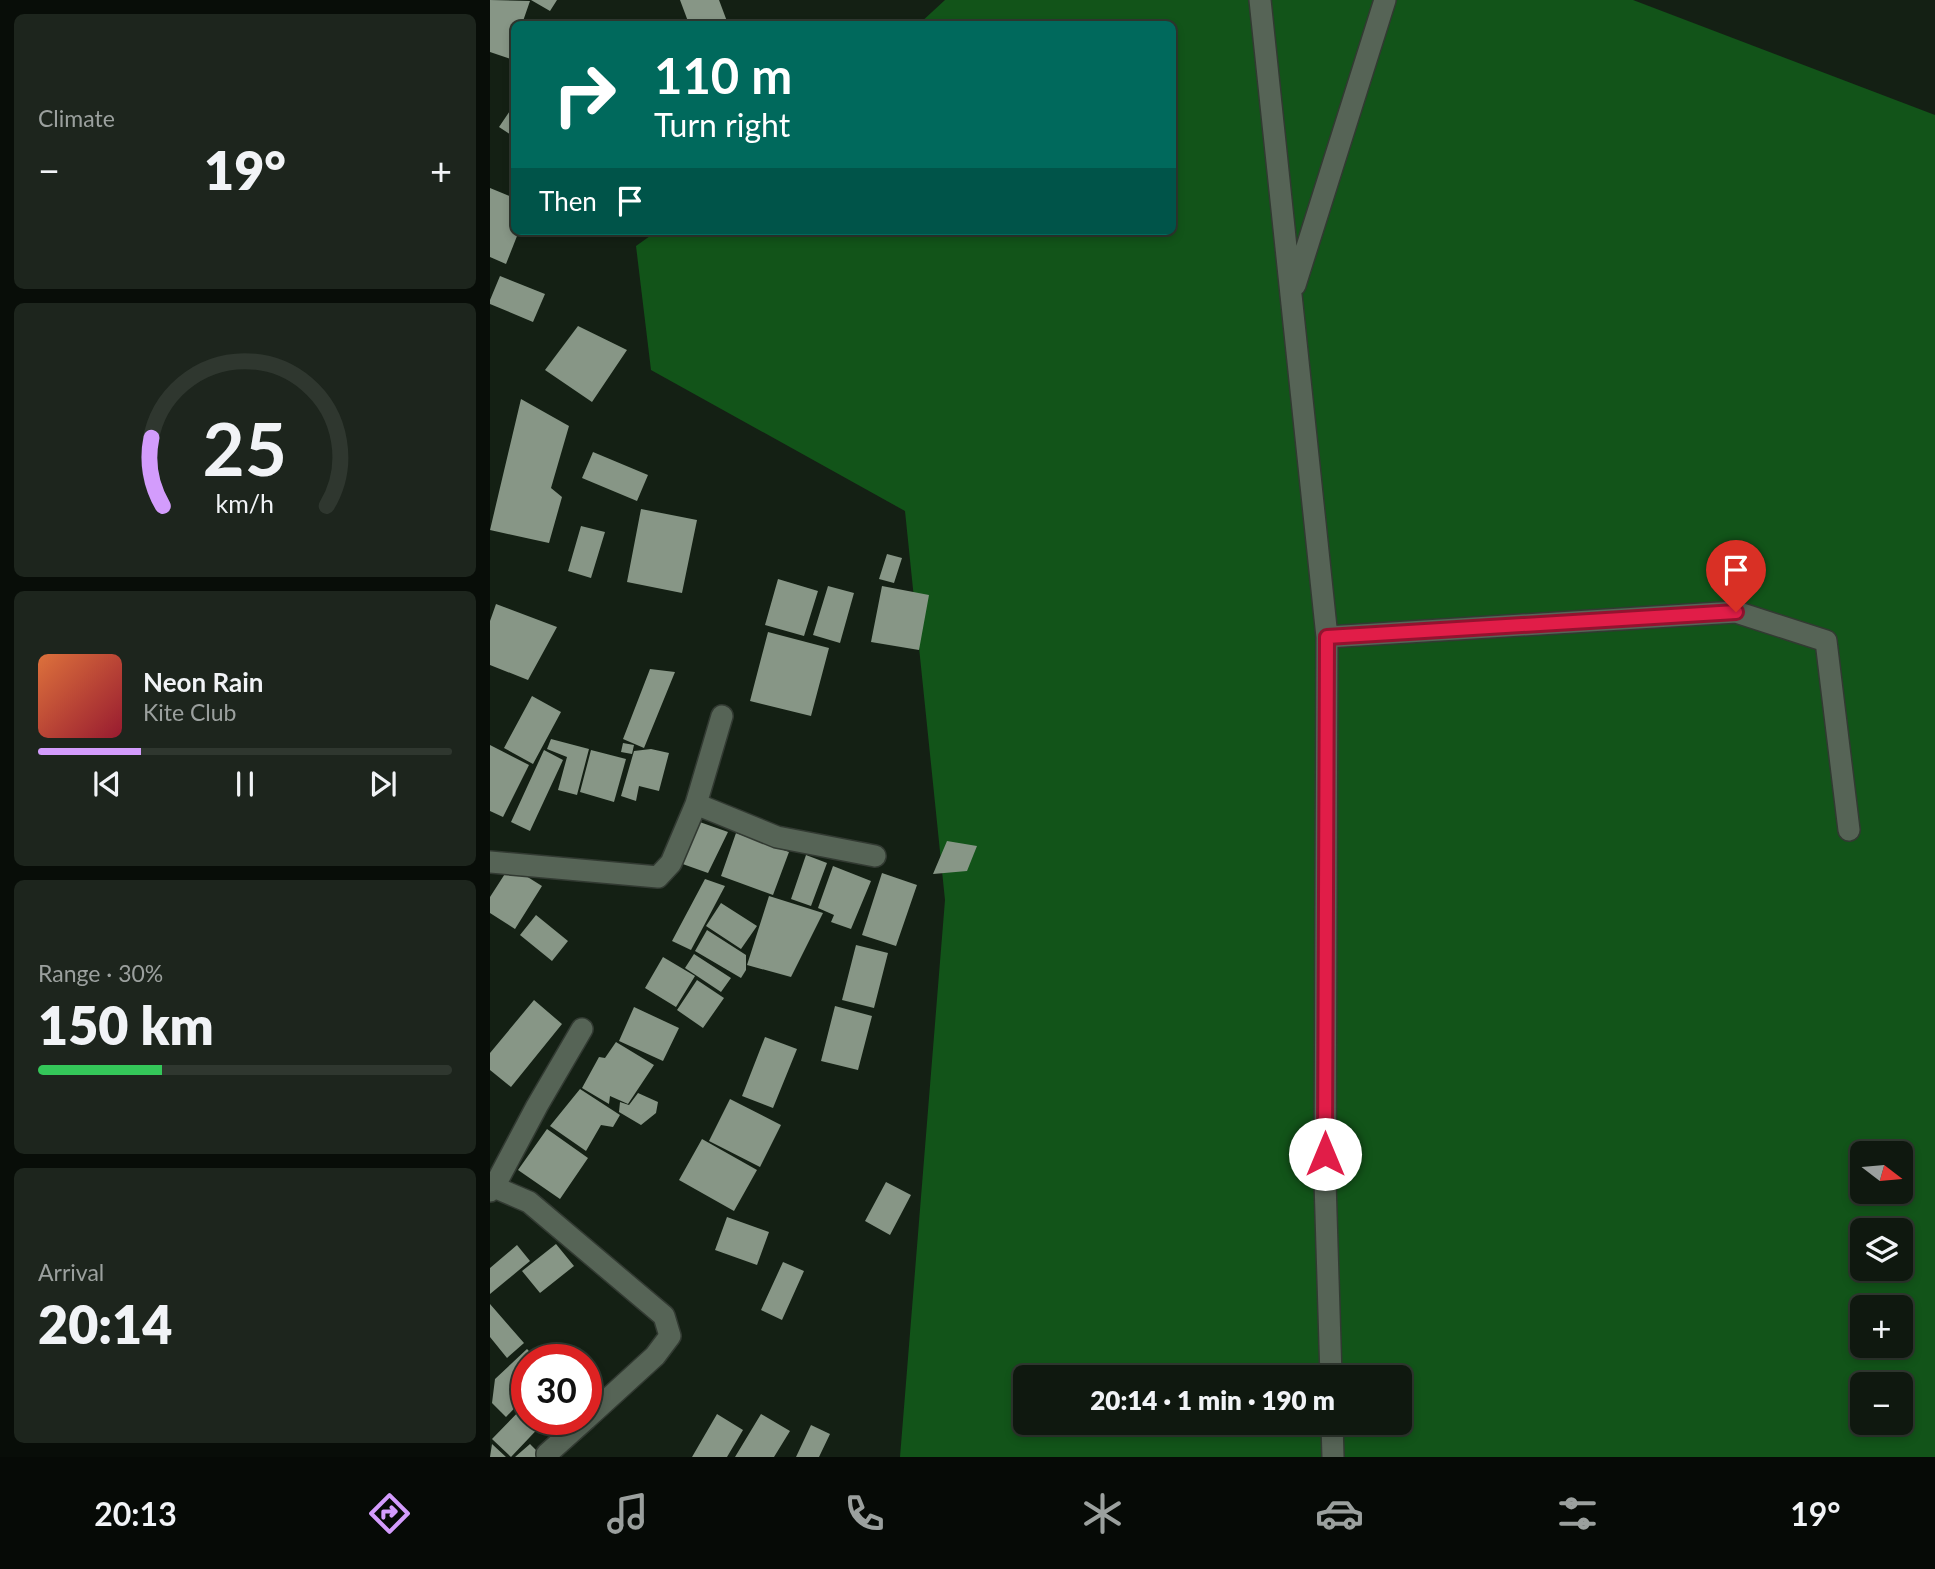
<!DOCTYPE html>
<meta charset="utf-8">
<style>
body{margin:0;font-family:Lato,sans-serif;background:#1d251d;color:#f1f3f6;height:100vh;display:flex;flex-direction:column;font-size:26px;white-space:nowrap}
*{box-sizing:border-box;margin:0}
p{font-size:23px;color:#9ba09e}
.icon{flex:none;width:38px;height:38px;fill:none;stroke:currentColor;stroke-width:2;stroke-linecap:round;stroke-linejoin:round}
.map{position:relative;flex:1;overflow:hidden}
.panel{display:flex;flex-direction:column;gap:14px;padding:14px;background:#080d08;width:490px}
.panel>*{flex:none}
.banner{position:absolute;left:21px;top:21px;width:665px;height:214px;border-radius:10px;box-shadow:0 4px 10px #0003,0 0 0 2px #2f372f;background:#00695c;color:#fff;overflow:hidden}
.needle{width:46px;rotate:106deg}
.buttons{position:absolute;left:1360px;top:1141px;display:grid;gap:14px}
.buttons a{display:grid;place-items:center;width:63px;height:63px;border-radius:10px;background:#0f180f;box-shadow:0 4px 10px #0003,0 0 0 2px #2f372f;font-size:35px}
.speed{position:absolute;left:21px;top:1344px;display:flex;gap:14px;font-size:35px;font-weight:700;text-align:center}
.speed>*{display:grid;place-content:center;width:91px;height:91px;border-radius:50%;background:#0f180f;box-shadow:0 4px 10px #0003,0 0 0 2px #2f372f;line-height:1}
.speed .limit{border:10px solid #d22;background:#fff;color:#111}
.pin{position:absolute;display:grid;place-items:center;width:60px;height:60px;color:#fff;margin:-72px -30px;border-radius:50% 50% 50% 0;rotate:-45deg;box-shadow:0 0 7px #0007}
.pin .icon{rotate:45deg}
.me{position:absolute;width:77px;margin:-38px;rotate:0deg;stroke-linejoin:round;filter:drop-shadow(0 0 5px #0008)}
.turn{display:flex;align-items:center;gap:24px;height:147px;padding:0 28px;font-size:32px}
.turn .icon{width:91px;height:91px;stroke-width:2.5}
.turn b{display:block;font-size:49px;line-height:60px}
.then{display:flex;align-items:center;height:66px;padding:0 28px;background:#0003;gap:14px;font-size:26px}
.big{font-size:52px;font-weight:800;line-height:1.1}
.panel .tile{flex:1;display:flex;flex-direction:column;justify-content:center;gap:10px;min-width:0;padding:0 24px;border-radius:10px;background:#1d251d}
.panel .dial{align-items:center;gap:0}
.dial svg{height:182px;overflow:visible;fill:none;stroke:#2f372f;stroke-width:7;stroke-linecap:round;text-anchor:middle}
.dial text{fill:#f1f3f6;stroke:none}
.song{display:flex;align-items:center;gap:21px}
.cover{width:84px;height:84px;border-radius:10px;background:linear-gradient(135deg,hsl(20 70% 55%),hsl(350 70% 35%))}
.played{height:7px;border-radius:4px;background:linear-gradient(90deg,#d39cfc 25%,#2f372f 25%)}
.keys{display:flex;justify-content:space-around;direction:ltr}
.heat{display:flex;justify-content:space-between;align-items:center;font-size:38px;direction:ltr}
.charge{height:10px;border-radius:5px;background:linear-gradient(90deg,#34c759 30%,#2f372f 0)}
.trip{position:absolute;left:523px;top:1365px;width:399px;height:70px;border-radius:10px;background:#0f180f;box-shadow:0 4px 10px #0003,0 0 0 2px #2f372f;font-weight:800;line-height:70px;text-align:center}
.menu{display:flex;height:112px;justify-content:space-around;align-items:center;background:#060a06;color:#9ba09e}
.menu .icon{width:49px;height:49px}
.menu .on{color:#d39cfc}
.menu b{font-size:32px;color:#f1f3f6}
main{display:flex;flex:1;min-height:0}
.map>svg:first-child{display:block}
.forest{fill:#125419;fill-rule:evenodd}
.building{fill:#879686}
.lines{fill:none;stroke-linecap:round;stroke-linejoin:round}
.street-casing{stroke:#323a32;stroke-width:24}
.street{stroke:#566456;stroke-width:21}
.route-casing{stroke:#92132f;stroke-width:18}
.route{stroke:#e11d48;stroke-width:12}
</style>
<main>
<section class="panel">
<div class="tile"><p>Climate</p>
<div class="heat"><a>−</a><b class="big">19°</b><a>+</a></div>
</div>
<div class="tile dial"><svg viewBox="0 0 100 80">
<path d="M14 69A42 42 0 1 1 86 69"/>
<path d="M14 69A42 42 0 0 1 9 39" stroke="#d39cfc"/>
<text x="50" y="56" font-size="32" font-weight="700">25</text>
<text x="50" y="72" font-size="11">km/h</text>
</svg></div>
<div class="tile">
<div class="song"><i class="cover"></i><div><b>Neon Rain</b><p>Kite Club</p></div></div>
<div class="played"></div>
<div class="keys"><svg class="icon" aria-label="previous" viewBox="0 0 24 24"><path d="M18 5L8 12l10 7zM5 5v14"/></svg><svg class="icon" aria-label="pause" viewBox="0 0 24 24"><path d="M8 5v14M16 5v14"/></svg><svg class="icon" aria-label="next" viewBox="0 0 24 24"><path d="M6 5l10 7-10 7zM19 5v14"/></svg></div>
</div>
<div class="tile"><p>Range · 30%</p><b class="big">150 km</b><div class="charge"></div></div>
<div class="tile"><p>Arrival</p><b class="big">20:14</b></div>
</section>
<div class="map">
<svg width="1445" height="1457" viewBox="0 0 1445 1457">
<rect width="100%" height="100%" fill="#142014"/>
<path class="forest" d="M 455,0 L 1143,0 L 1445,115 L 1445,1457 L 410,1457 L 455,900 L 415,511 L 161,370 L 146,246 L 167,231 L 682,231 L 682,24 L 429,24 ZM 1372,1153 L 1410,1153 L 1410,1192 L 1372,1192 ZM 1372,1230 L 1410,1230 L 1410,1269 L 1372,1269 ZM 1372,1307 L 1410,1307 L 1410,1346 L 1372,1346 ZM 536,1377 L 910,1377 L 910,1423 L 536,1423 ZM 1372,1384 L 1410,1384 L 1410,1423 L 1372,1423 Z"/>
<path class="building" d="M 0,0 L 40,1 L 32,24 L 24,24 L 24,48 L 21,59 L 0,52 Z
M 41,0 L 67,0 L 60,11 Z
M 190,0 L 229,0 L 238,24 L 199,24 Z
M 24,105 L 24,137 L 9,127 Z
M 0,188 L 24,198 L 24,231 L 29,231 L 16,264 L 0,257 Z
M 10,276 L 55,294 L 43,322 L 0,304 L 0,300 Z
M 88,326 L 137,350 L 102,402 L 55,370 Z
M 31,399 L 79,426 L 61,488 L 72,497 L 59,543 L 0,530 Z
M 103,452 L 158,475 L 147,501 L 92,478 Z
M 151,509 L 207,520 L 192,593 L 137,582 Z
M 91,526 L 115,532 L 101,578 L 78,571 Z
M 397,554 L 412,558 L 404,583 L 389,579 Z
M 288,579 L 328,591 L 314,636 L 275,625 Z
M 338,586 L 364,593 L 350,643 L 323,635 Z
M 392,586 L 439,595 L 429,650 L 381,642 Z
M 6,604 L 67,627 L 38,680 L 0,665 L 0,621 Z
M 278,632 L 339,648 L 321,716 L 260,701 Z
M 160,669 L 185,672 L 154,748 L 133,739 Z
M 42,696 L 71,712 L 43,764 L 14,748 Z
M 61,739 L 99,749 L 87,795 L 68,790 L 77,757 L 57,749 Z
M 133,743 L 144,745 L 142,754 L 131,752 Z
M 0,745 L 39,765 L 13,817 L 0,811 Z
M 161,749 L 179,753 L 169,791 L 149,786 L 146,801 L 131,796 L 144,751 Z
M 54,750 L 73,760 L 40,831 L 21,822 Z
M 101,750 L 136,759 L 124,802 L 90,792 Z
M 204,820 L 238,832 L 218,873 L 187,862 Z
M 246,833 L 299,852 L 283,895 L 231,876 Z
M 457,841 L 487,846 L 477,871 L 443,874 Z
M 316,855 L 337,863 L 321,906 L 301,899 Z
M 20,866 L 52,886 L 25,929 L 0,913 L 0,897 Z
M 343,866 L 381,881 L 361,929 L 341,922 L 344,915 L 328,908 Z
M 392,873 L 427,885 L 406,946 L 372,935 Z
M 215,879 L 235,886 L 201,950 L 182,941 Z
M 279,896 L 333,913 L 301,977 L 257,965 Z
M 231,903 L 267,926 L 251,949 L 216,926 Z
M 46,915 L 78,941 L 62,961 L 30,935 Z
M 217,930 L 256,955 L 256,970 L 251,978 L 205,951 Z
M 366,945 L 398,953 L 384,1008 L 352,1000 Z
M 204,954 L 241,978 L 231,992 L 195,968 Z
M 173,957 L 205,976 L 186,1007 L 155,988 Z
M 207,980 L 234,998 L 213,1028 L 187,1010 Z
M 44,1000 L 72,1024 L 21,1087 L 0,1070 L 0,1053 Z
M 345,1006 L 382,1016 L 368,1070 L 331,1061 Z
M 144,1007 L 189,1028 L 173,1061 L 129,1041 Z
M 275,1037 L 307,1049 L 283,1108 L 252,1096 Z
M 126,1042 L 164,1065 L 138,1104 L 120,1096 L 119,1104 L 92,1088 L 109,1057 L 115,1058 Z
M 90,1089 L 130,1115 L 123,1127 L 111,1125 L 96,1151 L 60,1126 Z
M 148,1093 L 168,1102 L 166,1113 L 151,1125 L 129,1112 L 130,1102 L 139,1105 Z
M 240,1099 L 291,1125 L 270,1167 L 219,1141 Z
M 57,1129 L 98,1158 L 70,1199 L 28,1170 Z
M 212,1139 L 267,1170 L 244,1211 L 189,1180 Z
M 396,1182 L 421,1195 L 400,1235 L 375,1221 Z
M 237,1217 L 279,1232 L 267,1265 L 225,1250 Z
M 66,1244 L 84,1266 L 50,1293 L 32,1271 Z
M 27,1245 L 40,1261 L 0,1294 L 0,1268 Z
M 293,1262 L 314,1271 L 292,1320 L 271,1310 Z
M 0,1304 L 34,1343 L 17,1358 L 0,1337 Z
M 37,1349 L 48,1360 L 37,1360 L 37,1395 L 16,1417 L 2,1403 L 5,1379 Z
M 37,1403 L 37,1419 L 57,1419 L 21,1457 L 2,1439 Z
M 227,1414 L 253,1430 L 237,1457 L 202,1457 Z
M 271,1414 L 300,1431 L 284,1457 L 245,1457 Z
M 321,1425 L 340,1434 L 329,1457 L 306,1457 Z
M 2,1444 L 16,1457 L 0,1457 Z
M 40,1444 L 50,1454 L 47,1457 L 25,1457 Z"/>
<g class="lines">
<defs>
<path id="street" d="M 770,0 L 837,637 L 835,1181 L 841,1377
M 805,285 L 895,0
M 837,637 L 1246,612 L 1336,641 L 1359,830
M 206,804 L 287,837 L 385,856
M 0,862 L 168,877 L 181,863 L 206,804 L 232,716
M 4,1187 L 47,1106 L 92,1029
M 0,1191 L 4,1187 L 39,1202 L 174,1316 L 180,1336 L 165,1356 L 96,1419
M 842,1423 L 843,1457
M 57,1454 L 96,1419"/>
</defs>
<use href="#street" class="street-casing"/>
<use href="#street" class="street"/>
</g>
<g class="lines">
<defs>
<path id="route" d="M 835,1154 L 837,637 L 1246,612"/>
</defs>
<use href="#route" class="route-casing"/>
<use href="#route" class="route"/>
</g>
</svg>
<div class="buttons">
<a><svg class="needle" viewBox="-14 -14 28 28"><path d="M0-13l5 13h-10z" fill="#e53935"/><path d="M0 13l5-13h-10z" fill="#9ba09e"/></svg></a>
<a><svg class="icon" aria-label="layers" viewBox="0 0 24 24"><path d="M12 4l9 5-9 5-9-5zM3 14l9 5 9-5"/></svg></a>
<a>+</a>
<a>−</a>
</div>
<div class="speed"><div class="limit">30</div></div>
<div class="pin" style="left:1246px;top:612px;background:#d93025"><svg class="icon" aria-label="arrive" viewBox="0 0 24 24"><path d="M6 21V4h12l-3 4 3 4H6"/></svg></div>
<svg class="me" style="left:835px;top:1154px" viewBox="-20 -20 40 40"><circle r="19" fill="#fff"/><path d="M0-13L10 11 0 6-10 11z" fill="#e11d48"/></svg>
<div class="trip">20:14 · 1 min · 190 m</div>
<div class="banner">
<div class="turn"><svg class="icon" aria-label="right" viewBox="0 0 24 24"><path d="M7 20v-9h11M14 6l5 5-5 5"/></svg><div><b>110 m</b>Turn right</div></div>
<div class="then">Then<svg class="icon" aria-label="arrive" viewBox="0 0 24 24"><path d="M6 21V4h12l-3 4 3 4H6"/></svg></div>
</div>
</div>
</main>
<nav class="menu">
<b>20:13</b>
<svg class="icon on" aria-label="directions" viewBox="0 0 24 24"><path d="M12 3l9 9-9 9-9-9zM9 14v-3h6M13 9l2 2-2 2"/></svg>
<svg class="icon" aria-label="music" viewBox="0 0 24 24"><path d="M9 18V5l10-2v13"/><circle cx="6" cy="18" r="3"/><circle cx="16" cy="16" r="3"/></svg>
<svg class="icon" aria-label="phone" viewBox="0 0 24 24"><path d="M5 4h4l2 5-3 2q2 4 5 5l2-3 5 2v4C11 20 4 13 5 4z"/></svg>
<svg class="icon" aria-label="climate" viewBox="0 0 24 24"><path d="M12 3v18M4 7l16 10M4 17L20 7"/></svg>
<svg class="icon" aria-label="car" viewBox="0 0 24 24"><path d="M5 17H2v-5l4-1 3-4h7l3 4 3 1v5h-3M9 17h6M6 11h13"/><circle cx="7" cy="17" r="2"/><circle cx="17" cy="17" r="2"/></svg>
<svg class="icon" aria-label="filters" viewBox="0 0 24 24"><path d="M4 7h16M4 17h16"/><circle cx="9" cy="7" r="2"/><circle cx="15" cy="17" r="2"/></svg>
<b>19°</b>
</nav>
